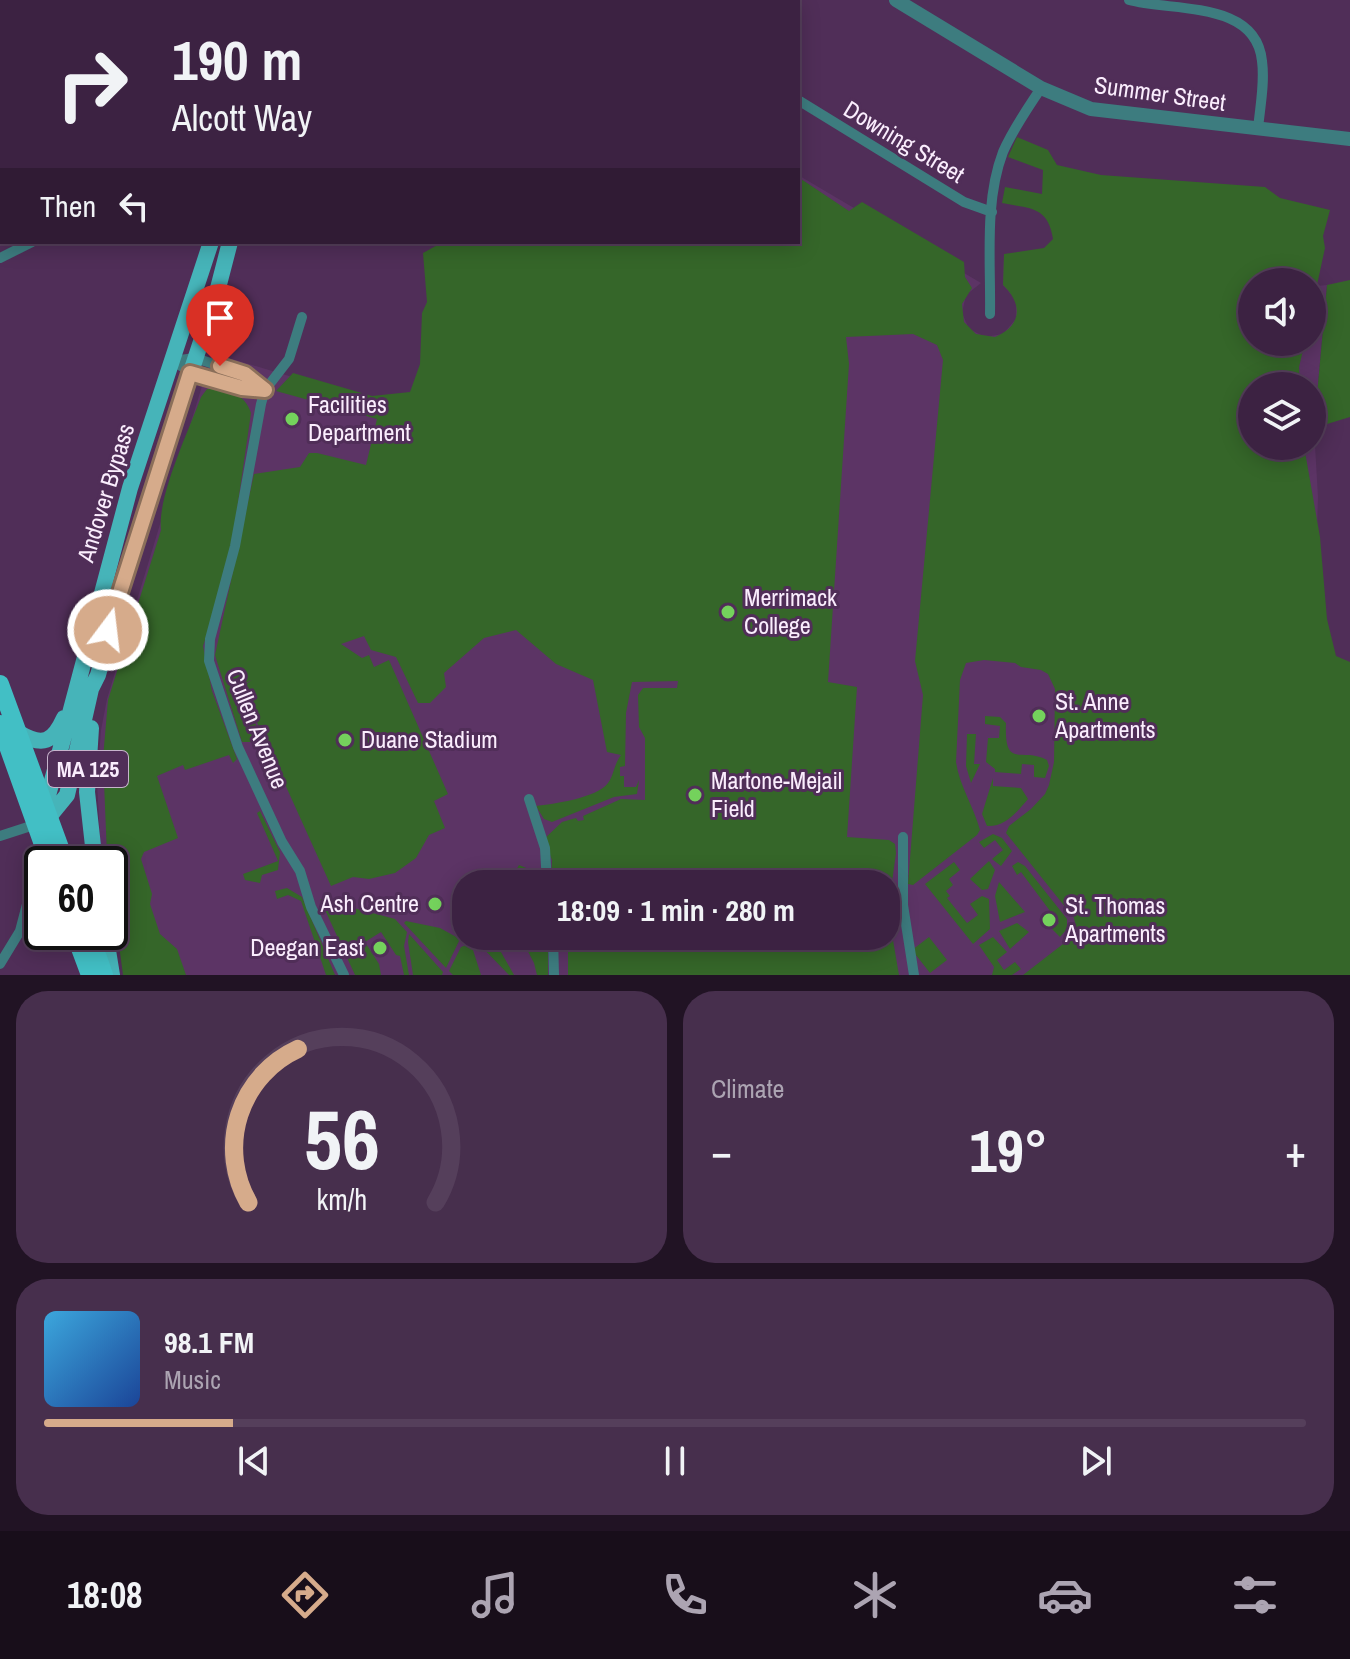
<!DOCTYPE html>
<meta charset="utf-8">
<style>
body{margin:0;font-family:"Archivo Narrow",sans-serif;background:#472f4d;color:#f1f3f6;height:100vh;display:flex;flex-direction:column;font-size:30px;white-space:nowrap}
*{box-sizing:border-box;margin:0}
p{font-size:26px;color:#aca4b2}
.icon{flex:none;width:44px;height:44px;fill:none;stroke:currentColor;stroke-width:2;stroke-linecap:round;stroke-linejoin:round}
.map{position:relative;height:975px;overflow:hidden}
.side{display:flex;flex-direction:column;gap:16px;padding:16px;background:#211324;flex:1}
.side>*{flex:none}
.banner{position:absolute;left:0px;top:0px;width:800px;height:244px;box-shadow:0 4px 20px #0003,0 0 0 2px #553f5b;background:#3c2242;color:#f1f3f6;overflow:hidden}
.buttons{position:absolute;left:1238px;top:268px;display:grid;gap:16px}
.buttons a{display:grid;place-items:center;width:88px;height:88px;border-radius:50%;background:#3c2242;box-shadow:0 4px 20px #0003,0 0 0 2px #553f5b;font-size:40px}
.speed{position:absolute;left:24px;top:846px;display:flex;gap:16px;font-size:40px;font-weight:700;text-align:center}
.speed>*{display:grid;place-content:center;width:104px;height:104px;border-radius:50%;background:#3c2242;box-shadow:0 4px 20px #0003,0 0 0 2px #553f5b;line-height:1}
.speed .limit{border:4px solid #111;border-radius:12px;background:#fff;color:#111}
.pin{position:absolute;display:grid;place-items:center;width:68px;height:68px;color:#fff;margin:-82px -34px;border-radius:50% 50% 50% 0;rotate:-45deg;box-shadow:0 0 8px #0007}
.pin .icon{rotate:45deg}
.me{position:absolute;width:88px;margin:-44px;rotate:15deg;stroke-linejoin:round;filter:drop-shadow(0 0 6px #0008)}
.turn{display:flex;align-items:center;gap:28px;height:168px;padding:0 40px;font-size:36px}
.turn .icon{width:104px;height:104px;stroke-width:2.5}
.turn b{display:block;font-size:56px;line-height:68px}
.then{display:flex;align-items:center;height:76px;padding:0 40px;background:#0003;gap:16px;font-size:30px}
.big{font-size:60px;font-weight:700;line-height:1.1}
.side .widget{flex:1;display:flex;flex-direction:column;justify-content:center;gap:12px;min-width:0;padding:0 28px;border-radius:32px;background:#472f4d}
.side .dial{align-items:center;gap:0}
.dial svg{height:208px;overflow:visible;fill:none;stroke:#553f5b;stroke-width:7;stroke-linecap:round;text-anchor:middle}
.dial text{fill:#f1f3f6;stroke:none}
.song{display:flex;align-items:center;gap:24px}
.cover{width:96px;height:96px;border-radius:12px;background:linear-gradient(135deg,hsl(200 70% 55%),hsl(220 70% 35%))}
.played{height:8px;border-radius:4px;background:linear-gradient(90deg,#d6ab8b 15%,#553f5b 15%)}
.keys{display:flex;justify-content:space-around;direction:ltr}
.heat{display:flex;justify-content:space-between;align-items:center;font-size:44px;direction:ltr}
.side .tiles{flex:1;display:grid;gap:16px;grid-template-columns:1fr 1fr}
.widget:last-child{grid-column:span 2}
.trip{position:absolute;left:452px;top:870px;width:448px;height:80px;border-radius:32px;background:#3c2242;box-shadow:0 4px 20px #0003,0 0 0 2px #553f5b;font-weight:700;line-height:80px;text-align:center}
.tabs{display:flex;height:128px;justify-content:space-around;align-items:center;background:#180e1a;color:#aca4b2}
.tabs .icon{width:56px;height:56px}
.tabs .selected{color:#d6ab8b}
.tabs b{font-size:36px;color:#f1f3f6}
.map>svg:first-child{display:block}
.built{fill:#5c3465;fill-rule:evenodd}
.green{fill:#356629}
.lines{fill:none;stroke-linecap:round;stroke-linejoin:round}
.minor{stroke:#3d7c7f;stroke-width:10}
.tertiary{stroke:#3d7c7f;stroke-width:14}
.primary{stroke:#46b4b9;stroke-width:16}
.trunk{stroke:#42bfc5;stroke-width:18}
.route-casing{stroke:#8b6f5a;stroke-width:20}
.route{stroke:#d6ab8b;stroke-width:14}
.poi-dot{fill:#74d25c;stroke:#502e58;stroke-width:3}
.labels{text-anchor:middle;stroke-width:6;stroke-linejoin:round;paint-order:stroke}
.shield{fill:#502e58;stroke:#c7b4cc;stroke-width:2}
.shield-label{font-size:22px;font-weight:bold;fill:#faedfd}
.street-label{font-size:24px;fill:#faedfd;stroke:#502e58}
.poi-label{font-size:24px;fill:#faedfd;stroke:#502e58;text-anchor:start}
</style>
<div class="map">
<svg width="1350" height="975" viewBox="0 0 1350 975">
<rect width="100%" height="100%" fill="#502e58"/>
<path class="built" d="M 798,175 L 981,283 L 966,295 L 962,313 L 969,329 L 985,337 L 1003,334 L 1016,319 L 1016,300 L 1003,285 L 1004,254 L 1318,279 L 1317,286 L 1327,285 L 1314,428 L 1318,497 L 1316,561 L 1350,975 L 129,975 L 110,886 L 110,864 L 105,864 L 100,839 L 97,782 L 101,730 L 107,699 L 212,353 L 586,465 L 798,242 ZM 1252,282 L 1312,282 L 1312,342 L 1252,342 ZM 1252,386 L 1312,386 L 1312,446 L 1252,446 ZM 466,884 L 886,884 L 886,936 L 466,936 Z"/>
<path class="green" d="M 1017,137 L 1048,150 L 1057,165 L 1101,175 L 1265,187 L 1280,198 L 1330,210 L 1323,236 L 1325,248 L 1312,308 L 1312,282 L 1252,282 L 1252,342 L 1305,342 L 1299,367 L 1300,386 L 1252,386 L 1252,446 L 1304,446 L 1320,537 L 1327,619 L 1336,656 L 1350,662 L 1350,975 L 1023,975 L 1063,944 L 1076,927 L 1074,918 L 1006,833 L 1009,826 L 1031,809 L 1045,794 L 1049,785 L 1054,762 L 1055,689 L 1048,674 L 1041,670 L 1021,667 L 1015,663 L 984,660 L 966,663 L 960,680 L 956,762 C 959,785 974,807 980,830 L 977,835 L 913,885 L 908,884 L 923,695 L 915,661 L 943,360 L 937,345 L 913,334 L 846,337 L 849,364 L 828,682 L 857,687 L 847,837 L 889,840 L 895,844 L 896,853 L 888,911 L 899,975 L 568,975 L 568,936 L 886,936 L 886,884 L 551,884 L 552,860 L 544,839 L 562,822 L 576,818 L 578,821 L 584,820 L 583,816 L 621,799 L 645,800 L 645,738 L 639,727 L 638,695 L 643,688 L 677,688 L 678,681 L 632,682 L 626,713 L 625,766 L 620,767 L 620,776 L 624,776 L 624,787 L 636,787 L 639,780 L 637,794 L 614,797 L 552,822 L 544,819 L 536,806 C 553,804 597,798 608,783 C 614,775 614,764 621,755 L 607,752 L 593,680 L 556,664 L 516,630 L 484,638 L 444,673 L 446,687 L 430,703 L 418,703 L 396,657 L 371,650 L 364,636 L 341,644 L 362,658 L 369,655 L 374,667 L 389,660 L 448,794 L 434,801 L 445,828 L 429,835 L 416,858 L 395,873 L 369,879 L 353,877 L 331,886 L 241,687 L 252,680 L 239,686 L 259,732 L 251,736 L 252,742 L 242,742 L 215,655 L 254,474 L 300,467 L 309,453 L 317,453 L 366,465 L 377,419 L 276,391 L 293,373 L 372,396 L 410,392 L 420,364 L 422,313 L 427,302 L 423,253 L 443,242 L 798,242 L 798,177 L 849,211 L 862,202 L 964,262 L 965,277 L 972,288 L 962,304 L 964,322 L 976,334 L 995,337 C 1022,326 1023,304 1003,285 L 1004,254 L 1044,248 L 1053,239 C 1048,206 1030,209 1002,203 L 1005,187 L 1042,194 L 1043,170 L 1008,157 Z
M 1350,280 L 1350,417 L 1314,428 L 1327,285 Z
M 207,389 C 226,388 245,393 251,413 L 233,537 L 218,601 L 203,646 L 212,691 L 237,759 L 233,763 L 229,755 L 185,770 L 183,765 L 157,776 L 178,838 L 144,852 L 141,859 L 152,894 L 150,904 L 160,934 L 177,949 L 186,975 L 123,975 L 107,855 L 103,758 L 108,700 L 161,530 C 157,497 189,430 201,397 Z
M 985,716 L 1000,717 L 1006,723 C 1004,771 1022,746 1047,760 L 1049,766 L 1045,778 L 1034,777 L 1034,765 L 1022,764 L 1021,774 L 995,772 L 995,769 L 986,762 L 988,738 L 999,738 L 1000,726 L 985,724 Z
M 967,734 L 976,734 L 974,764 L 980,764 L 971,783 L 966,766 Z
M 993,778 L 993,786 L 1021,788 L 1028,799 C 1017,812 1005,827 987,826 L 982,814 Z
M 260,811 L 280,852 L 278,870 L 262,875 L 260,883 L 245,880 L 243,874 L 278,861 L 257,813 Z
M 993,834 L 1002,838 L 1012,851 L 1001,866 L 992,859 L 1003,850 L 995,840 L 984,848 L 979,842 Z
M 989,861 L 995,870 L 988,889 L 982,890 L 970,879 Z
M 954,862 L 960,870 L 949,879 L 953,885 L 946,891 L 950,896 L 947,898 L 967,923 L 978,915 L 970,904 L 982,896 L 989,899 L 990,929 L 973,944 L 925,884 Z
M 1018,862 L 1025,866 L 1067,919 L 1067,929 L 1060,937 L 1052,929 L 1059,923 L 1021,872 L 1017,875 L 1012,866 Z
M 519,865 L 531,870 L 544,880 L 542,884 L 508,884 Z
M 999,882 L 1025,912 L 1000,922 L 995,896 Z
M 287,888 L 302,897 L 335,975 L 326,975 L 301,901 L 288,895 L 277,899 L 275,891 Z
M 320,899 L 395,919 L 407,932 L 404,946 L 409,975 L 404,975 L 400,956 L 396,955 L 381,932 L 365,942 L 379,964 L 381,975 L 355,975 Z
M 406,921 L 440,928 L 460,939 L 446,968 L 404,923 Z
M 1017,923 L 1029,932 L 1010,949 L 999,931 Z
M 409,934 L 443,972 L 442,975 L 413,975 L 408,942 Z
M 479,936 L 492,936 L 514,975 L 509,975 L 477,942 Z
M 520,936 L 548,936 L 548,975 L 537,975 L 534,963 Z
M 929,937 L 947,960 L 930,973 L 912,950 Z
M 993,937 L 1007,952 L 997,960 L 1004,970 L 1015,962 L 1021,969 L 1012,975 L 992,975 L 994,967 L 979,945 Z
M 466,945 L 473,950 L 481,975 L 453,975 L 449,971 L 461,947 Z"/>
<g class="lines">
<path class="minor" d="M 128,0 L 128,2
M 638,0 L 640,2
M 1129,0 C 1173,12 1256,0 1262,61 C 1265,83 1260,107 1258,129
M 798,100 L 964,202 L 992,212
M 0,116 L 2,116
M 0,258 L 32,242
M 990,314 C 991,262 984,202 1003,152 C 1013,129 1028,108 1041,88
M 302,317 L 289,359 L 265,390 L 261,404 L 235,546 L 210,639 L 209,661 L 238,747 L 282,842 L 300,871 L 311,907 L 344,975
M 195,358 L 245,374 L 265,390 C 232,387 200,379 173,361 Z
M 529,799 L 545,848 L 547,884
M 0,836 L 37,824
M 903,837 L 903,905 L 914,975
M 20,931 L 42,923
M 553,936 L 554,975
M 0,964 L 20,931 L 36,870 L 48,857"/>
<path class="tertiary" d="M 896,0 L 1041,88 L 1091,109 L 1350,139
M 490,2 L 493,0"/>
<path class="primary" d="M 288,2 L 289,0
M 307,2 L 307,0
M 91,728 L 87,792 L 95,864
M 19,733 C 43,747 53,742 64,718
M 45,807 L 130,488 L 211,242
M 49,817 L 67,795 L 91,689 L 98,675 L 130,557 L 216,296 L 230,242
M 62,854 L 74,856 L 81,864
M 105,932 L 112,975"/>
<path class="trunk" d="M 0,684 L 66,864
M 0,724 L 50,864
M 74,932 L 90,975
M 89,932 L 104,975"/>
</g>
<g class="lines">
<defs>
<path id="route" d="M 108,630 L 190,373 L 242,388 L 265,390 L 245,374 L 220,366"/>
</defs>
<use href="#route" class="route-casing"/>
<use href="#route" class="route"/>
</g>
<g class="poi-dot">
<circle cx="292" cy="419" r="8"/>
<circle cx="728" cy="612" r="8"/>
<circle cx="1039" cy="716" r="8"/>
<circle cx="345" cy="740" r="8"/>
<circle cx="695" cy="795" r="8"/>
<circle cx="435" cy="904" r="8"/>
<circle cx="1049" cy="920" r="8"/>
<circle cx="380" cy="948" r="8"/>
</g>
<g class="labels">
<rect class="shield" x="48" y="751" width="80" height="36" rx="6"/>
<g class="shield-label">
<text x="88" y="777">MA 125</text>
</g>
<g class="street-label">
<text transform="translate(1160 94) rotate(8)" y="8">Summer Street</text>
<text transform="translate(904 142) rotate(31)" y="8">Downing Street</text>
<text transform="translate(106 493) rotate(-73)" y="8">Andover Bypass</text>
<text transform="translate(257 729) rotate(68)" y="8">Cullen Avenue</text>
</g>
<g class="poi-label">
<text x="308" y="413">Facilities<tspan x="308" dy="28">Department</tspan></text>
<text x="744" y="606">Merrimack<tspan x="744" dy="28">College</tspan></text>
<text x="1055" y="710">St. Anne<tspan x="1055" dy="28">Apartments</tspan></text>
<text x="361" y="748">Duane Stadium</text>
<text x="711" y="789">Martone-Mejail<tspan x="711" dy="28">Field</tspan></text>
<text x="419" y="912" text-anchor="end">Ash Centre</text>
<text x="1065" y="914">St. Thomas<tspan x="1065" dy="28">Apartments</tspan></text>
<text x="364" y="956" text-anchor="end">Deegan East</text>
</g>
</g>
</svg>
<div class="buttons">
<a><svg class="icon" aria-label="sound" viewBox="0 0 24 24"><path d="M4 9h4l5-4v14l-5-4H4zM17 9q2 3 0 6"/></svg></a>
<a><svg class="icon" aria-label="layers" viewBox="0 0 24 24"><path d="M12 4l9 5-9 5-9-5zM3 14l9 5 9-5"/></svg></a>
</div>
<div class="speed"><div class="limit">60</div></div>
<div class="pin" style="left:220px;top:366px;background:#d93025"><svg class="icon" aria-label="arrive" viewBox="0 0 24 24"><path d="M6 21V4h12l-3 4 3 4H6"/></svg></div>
<svg class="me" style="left:108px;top:630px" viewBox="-20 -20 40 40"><circle r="17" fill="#d6ab8b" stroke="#fff" stroke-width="3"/><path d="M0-11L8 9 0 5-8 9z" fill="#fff"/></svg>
<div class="trip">18:09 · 1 min · 280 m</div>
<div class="banner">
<div class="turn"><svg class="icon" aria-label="right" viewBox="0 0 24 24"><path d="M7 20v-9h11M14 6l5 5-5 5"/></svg><div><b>190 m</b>Alcott Way</div></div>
<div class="then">Then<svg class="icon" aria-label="left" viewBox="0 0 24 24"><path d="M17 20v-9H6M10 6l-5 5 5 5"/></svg></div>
</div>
</div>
<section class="side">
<div class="tiles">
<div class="widget dial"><svg viewBox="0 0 100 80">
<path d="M14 69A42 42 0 1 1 86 69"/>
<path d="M14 69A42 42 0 0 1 33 10" stroke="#d6ab8b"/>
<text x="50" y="56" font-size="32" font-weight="700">56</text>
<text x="50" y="72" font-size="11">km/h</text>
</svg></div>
<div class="widget"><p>Climate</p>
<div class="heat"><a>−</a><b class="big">19°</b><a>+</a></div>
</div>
<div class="widget">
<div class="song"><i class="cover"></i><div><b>98.1 FM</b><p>Music</p></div></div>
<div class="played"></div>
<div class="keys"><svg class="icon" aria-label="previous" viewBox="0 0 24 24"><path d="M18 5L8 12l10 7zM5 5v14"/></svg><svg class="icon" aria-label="pause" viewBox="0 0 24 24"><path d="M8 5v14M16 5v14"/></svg><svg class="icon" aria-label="next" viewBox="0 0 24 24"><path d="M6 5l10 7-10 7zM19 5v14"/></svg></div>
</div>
</div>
</section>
<nav class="tabs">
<b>18:08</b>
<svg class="icon selected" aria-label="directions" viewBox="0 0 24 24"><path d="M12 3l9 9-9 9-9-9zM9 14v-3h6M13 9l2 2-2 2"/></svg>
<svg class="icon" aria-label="music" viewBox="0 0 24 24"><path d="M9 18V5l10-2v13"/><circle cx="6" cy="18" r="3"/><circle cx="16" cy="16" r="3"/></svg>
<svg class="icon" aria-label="phone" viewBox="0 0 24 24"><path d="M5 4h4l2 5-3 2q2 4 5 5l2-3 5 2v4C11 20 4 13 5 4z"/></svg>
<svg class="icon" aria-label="climate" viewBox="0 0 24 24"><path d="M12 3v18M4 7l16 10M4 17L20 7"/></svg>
<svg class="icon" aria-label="car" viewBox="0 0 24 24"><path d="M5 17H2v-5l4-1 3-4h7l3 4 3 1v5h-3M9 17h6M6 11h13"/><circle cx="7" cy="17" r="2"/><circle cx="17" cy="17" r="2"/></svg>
<svg class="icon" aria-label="filters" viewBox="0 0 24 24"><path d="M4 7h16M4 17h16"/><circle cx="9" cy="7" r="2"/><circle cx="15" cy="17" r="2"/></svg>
</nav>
